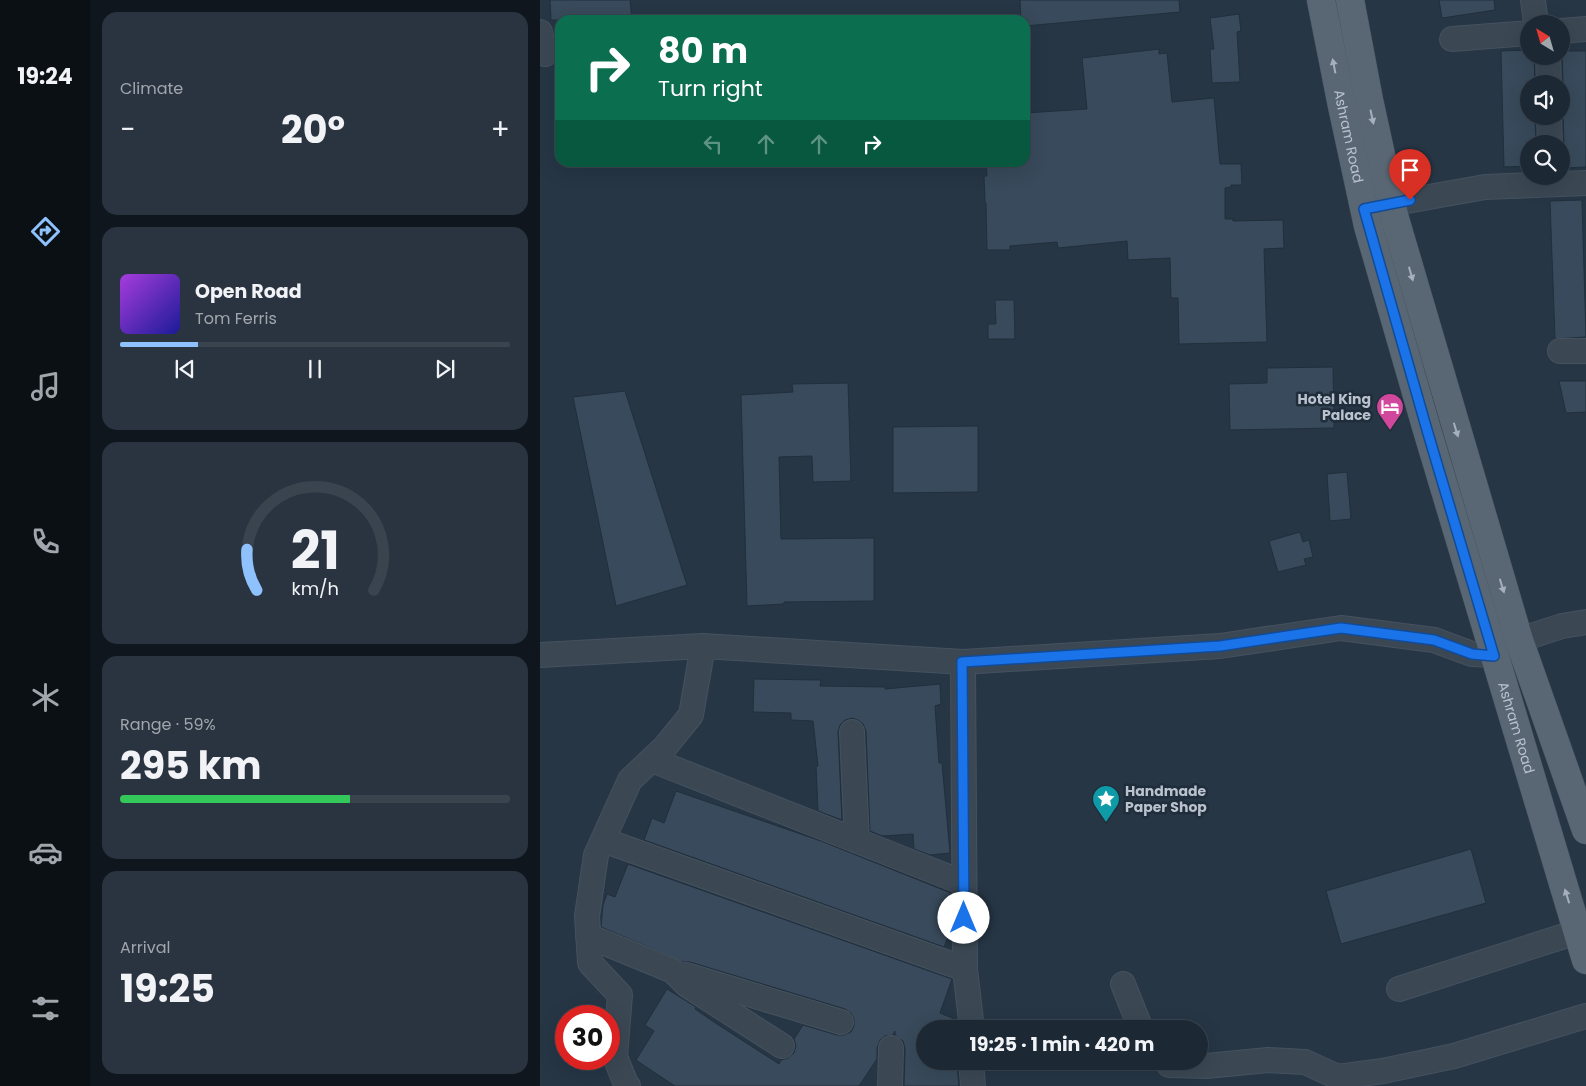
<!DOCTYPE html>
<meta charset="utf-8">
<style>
body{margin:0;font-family:Poppins,sans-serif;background:#293440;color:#f1f3f6;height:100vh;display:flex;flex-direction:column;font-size:19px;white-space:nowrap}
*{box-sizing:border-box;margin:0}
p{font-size:16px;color:#a0a6ac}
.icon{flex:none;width:28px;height:28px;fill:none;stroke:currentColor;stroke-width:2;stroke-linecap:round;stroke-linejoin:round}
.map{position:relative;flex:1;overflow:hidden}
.side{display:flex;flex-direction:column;gap:12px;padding:12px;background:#0f161d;width:450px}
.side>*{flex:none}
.hud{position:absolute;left:15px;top:15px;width:475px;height:152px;border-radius:15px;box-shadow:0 5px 20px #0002,0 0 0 1px #3a444f;background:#0b6e4f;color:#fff;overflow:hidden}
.needle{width:32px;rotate:323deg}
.tools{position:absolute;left:980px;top:15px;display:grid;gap:10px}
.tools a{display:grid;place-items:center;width:50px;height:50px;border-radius:50%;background:#1c2834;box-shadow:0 5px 20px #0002,0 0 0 1px #3a444f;font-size:25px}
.speed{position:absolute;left:15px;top:1005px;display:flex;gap:10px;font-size:25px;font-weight:700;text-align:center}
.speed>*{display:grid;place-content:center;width:65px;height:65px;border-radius:50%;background:#1c2834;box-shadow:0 5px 20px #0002,0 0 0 1px #3a444f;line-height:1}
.speed .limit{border:8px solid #d22;background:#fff;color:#111}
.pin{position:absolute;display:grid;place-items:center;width:42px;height:42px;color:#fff;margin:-51px -21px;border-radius:50% 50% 50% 0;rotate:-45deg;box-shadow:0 0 5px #0007}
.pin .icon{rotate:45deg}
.me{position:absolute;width:55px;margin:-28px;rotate:0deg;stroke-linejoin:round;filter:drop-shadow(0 0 4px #0008)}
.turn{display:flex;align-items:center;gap:18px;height:105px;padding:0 20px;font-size:22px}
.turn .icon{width:65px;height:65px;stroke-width:2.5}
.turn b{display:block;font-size:35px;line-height:42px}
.lanes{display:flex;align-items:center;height:48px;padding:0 20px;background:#0003;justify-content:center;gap:25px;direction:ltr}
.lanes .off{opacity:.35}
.big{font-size:38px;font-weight:700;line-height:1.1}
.side .card{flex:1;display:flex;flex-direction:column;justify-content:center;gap:8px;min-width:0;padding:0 18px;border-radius:15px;background:#293440}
.side .dial{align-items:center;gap:0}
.dial svg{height:130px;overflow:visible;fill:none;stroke:#3a444f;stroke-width:7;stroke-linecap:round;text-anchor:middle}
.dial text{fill:#f1f3f6;stroke:none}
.song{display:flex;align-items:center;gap:15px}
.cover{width:60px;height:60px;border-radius:8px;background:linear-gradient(135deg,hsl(280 70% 55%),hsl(240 70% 35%))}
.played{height:5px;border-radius:2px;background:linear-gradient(90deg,#8fc2fc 20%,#3a444f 20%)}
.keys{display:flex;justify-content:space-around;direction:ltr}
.heat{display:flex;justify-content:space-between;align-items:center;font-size:28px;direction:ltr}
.charge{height:8px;border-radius:4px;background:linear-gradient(90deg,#34c759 59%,#3a444f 0)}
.trip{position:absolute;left:376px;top:1020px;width:292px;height:50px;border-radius:25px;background:#1c2834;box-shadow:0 5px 20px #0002,0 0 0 1px #3a444f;font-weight:700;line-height:50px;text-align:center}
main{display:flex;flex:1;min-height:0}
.tab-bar{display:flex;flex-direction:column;width:90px;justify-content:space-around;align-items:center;background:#0b1015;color:#a0a6ac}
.tab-bar .icon{width:35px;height:35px}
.tab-bar .active{color:#8fc2fc}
.tab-bar b{font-size:22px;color:#f1f3f6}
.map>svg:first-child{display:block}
.building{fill:#384a5b;stroke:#222f3c}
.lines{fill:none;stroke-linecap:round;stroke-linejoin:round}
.minor-casing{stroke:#45515e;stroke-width:26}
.major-casing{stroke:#45515e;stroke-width:29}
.minor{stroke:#3b4854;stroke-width:24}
.major{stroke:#596774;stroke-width:28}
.oneway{fill:#a6b0bc}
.route-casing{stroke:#114b97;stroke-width:12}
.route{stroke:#1a73e8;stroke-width:9}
.labels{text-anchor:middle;stroke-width:5;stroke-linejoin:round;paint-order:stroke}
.street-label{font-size:14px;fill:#b9c2ce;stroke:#202d3a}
.poi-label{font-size:14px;font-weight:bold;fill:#b9c2ce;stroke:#202d3a;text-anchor:end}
</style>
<main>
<nav class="tab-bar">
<b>19:24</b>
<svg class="icon active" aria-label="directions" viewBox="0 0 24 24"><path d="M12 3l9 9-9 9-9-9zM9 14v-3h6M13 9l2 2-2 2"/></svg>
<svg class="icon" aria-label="music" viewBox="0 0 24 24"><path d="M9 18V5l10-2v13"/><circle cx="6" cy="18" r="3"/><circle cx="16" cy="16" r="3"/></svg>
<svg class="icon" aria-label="phone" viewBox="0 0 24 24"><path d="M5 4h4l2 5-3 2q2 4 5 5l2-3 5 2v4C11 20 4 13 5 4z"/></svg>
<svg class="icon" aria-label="climate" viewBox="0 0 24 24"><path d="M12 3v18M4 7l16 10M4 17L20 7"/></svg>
<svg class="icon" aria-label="car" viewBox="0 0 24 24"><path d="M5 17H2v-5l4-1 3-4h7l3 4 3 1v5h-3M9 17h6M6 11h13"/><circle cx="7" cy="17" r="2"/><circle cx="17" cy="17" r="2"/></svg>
<svg class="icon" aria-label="filters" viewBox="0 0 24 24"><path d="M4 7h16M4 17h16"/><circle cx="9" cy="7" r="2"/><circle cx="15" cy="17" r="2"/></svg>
</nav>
<section class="side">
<div class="card"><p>Climate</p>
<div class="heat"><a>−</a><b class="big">20°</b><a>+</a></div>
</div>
<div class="card">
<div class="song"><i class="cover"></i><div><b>Open Road</b><p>Tom Ferris</p></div></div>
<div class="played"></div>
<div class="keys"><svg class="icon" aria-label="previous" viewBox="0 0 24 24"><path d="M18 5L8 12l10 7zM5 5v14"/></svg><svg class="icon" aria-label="pause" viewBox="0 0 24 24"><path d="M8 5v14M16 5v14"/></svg><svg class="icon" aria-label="next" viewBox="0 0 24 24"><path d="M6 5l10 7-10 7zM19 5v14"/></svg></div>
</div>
<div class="card dial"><svg viewBox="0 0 100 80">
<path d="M14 69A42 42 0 1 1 86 69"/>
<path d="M14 69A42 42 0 0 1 8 44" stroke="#8fc2fc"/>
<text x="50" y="56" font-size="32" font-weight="700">21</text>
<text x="50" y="72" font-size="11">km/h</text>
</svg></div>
<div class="card"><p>Range · 59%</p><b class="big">295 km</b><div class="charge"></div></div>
<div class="card"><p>Arrival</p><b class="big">19:25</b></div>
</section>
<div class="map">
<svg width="1046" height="1086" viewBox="0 0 1046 1086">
<rect width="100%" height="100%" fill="#263645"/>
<path class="building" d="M 10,0 L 90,0 L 92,20 L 11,20 Z
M 480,0 L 639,0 L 640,12 L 485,26 L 485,20 L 481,20 Z
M 899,0 L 954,0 L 955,10 L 902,18 Z
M 699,14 L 701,31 L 697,32 L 700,82 L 672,83 L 670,49 L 674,49 L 670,18 Z
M 619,49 L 619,54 L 627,53 L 632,102 L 674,98 L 680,164 L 701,164 L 702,185 L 691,185 L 691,187 L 685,188 L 685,219 L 693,219 L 693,221 L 743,220 L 744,248 L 724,249 L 727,342 L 639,344 L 638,298 L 631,298 L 630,258 L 588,260 L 587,241 L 518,248 L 517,242 L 470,246 L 470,250 L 447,250 L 446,203 L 445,203 L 444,176 L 447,176 L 446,162 L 485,162 L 485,113 L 547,109 L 542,58 Z
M 989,50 L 989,56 L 994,56 L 995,84 L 989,84 L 989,116 L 995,116 L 996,144 L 989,144 L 989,166 L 964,167 L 961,51 Z
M 1022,51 L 1046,51 L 1046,167 L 1025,168 L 1023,116 L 1024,116 Z
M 1042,200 L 1046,337 L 1015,339 L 1010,201 Z
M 455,300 L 474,300 L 475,339 L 448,339 L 448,324 L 456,324 Z
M 793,367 L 794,428 L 690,430 L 689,384 L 727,383 L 727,368 Z
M 1019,381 L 1046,381 L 1046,412 L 1026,413 Z
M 308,383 L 311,481 L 273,482 L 272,456 L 239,457 L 241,539 L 334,538 L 334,601 L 244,602 L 244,604 L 207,606 L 201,395 L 253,392 L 252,384 Z
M 85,391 L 147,585 L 76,606 L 33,397 Z
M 438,426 L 438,492 L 353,493 L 353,427 Z
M 807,472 L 811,519 L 790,521 L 787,474 Z
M 760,532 L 763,542 L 769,540 L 773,557 L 764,559 L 766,565 L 738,572 L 729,541 Z
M 214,679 L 281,680 L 280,686 L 345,687 L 345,689 L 400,684 L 401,704 L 395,706 L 399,763 L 402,763 L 410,853 L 390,855 L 374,849 L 373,834 L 342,836 L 330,831 L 326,731 L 323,724 L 318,720 L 312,718 L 305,720 L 300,725 L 298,732 L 302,820 L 278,811 L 276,766 L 278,766 L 273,721 L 251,720 L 251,713 L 213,712 Z
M 136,791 L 281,841 L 411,893 L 411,904 L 403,925 L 411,930 L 404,947 L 104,840 L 112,818 L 124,823 Z
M 931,849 L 946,903 L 801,944 L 786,891 Z
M 88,864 L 412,979 L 400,1013 L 417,1020 L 418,1029 L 385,1029 L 385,1061 L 389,1061 L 389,1067 L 417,1063 L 419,1086 L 364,1086 L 365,1048 L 363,1041 L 355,1035 L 355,1031 L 353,1035 L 345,1036 L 340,1040 L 337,1048 L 337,1059 L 319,1086 L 135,1086 L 115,1073 L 96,1060 L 114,1031 L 105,1025 L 127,989 L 156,1007 L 155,1009 L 177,1024 L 239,1064 L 241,1060 L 248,1058 L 254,1053 L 256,1046 L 254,1039 L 263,1025 L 297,1035 L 304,1035 L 311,1032 L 314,1026 L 314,1019 L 311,1013 L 305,1009 L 150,962 L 143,962 L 61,927 L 63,905 L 67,894 L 75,897 Z"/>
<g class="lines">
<defs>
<path id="minor" d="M 993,0 L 996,24
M 1021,31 L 1046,29
M 0,32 L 5,54
M 912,39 L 989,33
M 1008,56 L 1009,84
M 1009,116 L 1010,144
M 833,207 L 945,187 L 1046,183
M 1020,351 L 1046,351
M 979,640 L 1022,626 L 1046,622
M 0,655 L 163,646 L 423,662 L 680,646 L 801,628 L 894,640 L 932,654 L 954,655
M 423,662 L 425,969 L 432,1029
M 312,732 L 317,841
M 112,760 L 424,883
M 63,840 L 425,969
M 48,936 L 133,971 L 147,985 L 242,1046
M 146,975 L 301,1022
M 583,984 L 601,1029
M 859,989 L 1037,932
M 431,1061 L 433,1086
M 626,1061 L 629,1065 L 667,1066 L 728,1060 L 765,1062 L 798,1077 L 843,1071 L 914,1056 L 1046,1016
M 88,1086 L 86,1084 L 75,1057 L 80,995 L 50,963 L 47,916 L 56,855 L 90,780 L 125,747 L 151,715 L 163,646
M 350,1086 L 351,1048"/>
<g id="major">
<path id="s1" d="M 781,0 L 802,106 L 828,226 L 887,430 L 1046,960"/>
<path d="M 810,0 L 829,100 L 855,219 L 979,640 L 1046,830"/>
</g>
</defs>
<use href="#minor" class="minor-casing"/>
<use href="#major" class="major-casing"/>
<use href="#minor" class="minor"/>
<use href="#major" class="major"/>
</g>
<defs><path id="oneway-solid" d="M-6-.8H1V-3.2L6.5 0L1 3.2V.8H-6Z" transform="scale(1.25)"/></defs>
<g class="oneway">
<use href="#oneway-solid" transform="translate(794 66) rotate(-101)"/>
<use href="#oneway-solid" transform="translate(832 117) rotate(78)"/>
<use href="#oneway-solid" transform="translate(871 274) rotate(74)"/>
<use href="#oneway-solid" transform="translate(916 430) rotate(73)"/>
<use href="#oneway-solid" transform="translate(962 586) rotate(73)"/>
<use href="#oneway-solid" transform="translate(1027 896) rotate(-107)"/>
</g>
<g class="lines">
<defs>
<path id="route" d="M 424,918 L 422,662 L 680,646 L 801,628 L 894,640 L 932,654 L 954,656 L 887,430 L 824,209 L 870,200"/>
</defs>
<use href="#route" class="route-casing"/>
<use href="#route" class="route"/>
</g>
<defs>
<symbol id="hotel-pin" viewBox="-11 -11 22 30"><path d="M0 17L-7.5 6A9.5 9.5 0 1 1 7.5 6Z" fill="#d1479c" stroke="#202d3a"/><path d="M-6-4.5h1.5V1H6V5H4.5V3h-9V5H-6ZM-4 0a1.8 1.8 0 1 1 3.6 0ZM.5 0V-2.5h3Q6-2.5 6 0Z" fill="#fff"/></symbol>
<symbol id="sight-pin" viewBox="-11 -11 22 30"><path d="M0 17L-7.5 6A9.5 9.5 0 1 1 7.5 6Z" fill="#0f9aa8" stroke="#202d3a"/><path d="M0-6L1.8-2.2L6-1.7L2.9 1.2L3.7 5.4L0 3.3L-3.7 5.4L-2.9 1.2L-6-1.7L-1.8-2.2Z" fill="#fff"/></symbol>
</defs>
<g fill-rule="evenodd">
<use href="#hotel-pin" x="834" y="391" width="32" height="43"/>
<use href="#sight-pin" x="550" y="783" width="32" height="43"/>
</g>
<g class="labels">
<g class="street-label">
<text dy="5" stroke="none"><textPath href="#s1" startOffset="139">Ashram Road</textPath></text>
<text dy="5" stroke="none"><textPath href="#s1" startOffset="754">Ashram Road</textPath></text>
</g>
<g class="poi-label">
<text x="831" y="404">Hotel King<tspan x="831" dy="16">Palace</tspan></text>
<text x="585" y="796" text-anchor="start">Handmade<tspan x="585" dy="16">Paper Shop</tspan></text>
</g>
</g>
</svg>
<div class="tools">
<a><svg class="needle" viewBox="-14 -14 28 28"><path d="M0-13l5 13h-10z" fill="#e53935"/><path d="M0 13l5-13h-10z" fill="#a0a6ac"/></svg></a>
<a><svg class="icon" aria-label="sound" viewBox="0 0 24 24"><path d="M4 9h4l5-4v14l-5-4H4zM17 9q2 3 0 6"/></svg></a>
<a><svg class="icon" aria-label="search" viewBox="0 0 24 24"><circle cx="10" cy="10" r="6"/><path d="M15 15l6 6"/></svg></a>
</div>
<div class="speed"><div class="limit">30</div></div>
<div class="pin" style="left:870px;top:200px;background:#d93025"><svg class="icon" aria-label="arrive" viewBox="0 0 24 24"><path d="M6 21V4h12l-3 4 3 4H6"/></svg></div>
<svg class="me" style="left:424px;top:918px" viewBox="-20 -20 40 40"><circle r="19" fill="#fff"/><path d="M0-13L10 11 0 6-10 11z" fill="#1a73e8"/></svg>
<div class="trip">19:25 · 1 min · 420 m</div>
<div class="hud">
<div class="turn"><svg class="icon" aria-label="right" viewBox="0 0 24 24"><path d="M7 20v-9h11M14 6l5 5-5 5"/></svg><div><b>80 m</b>Turn right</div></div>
<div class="lanes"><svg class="icon off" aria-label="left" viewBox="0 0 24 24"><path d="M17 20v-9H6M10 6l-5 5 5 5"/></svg><svg class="icon off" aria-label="ahead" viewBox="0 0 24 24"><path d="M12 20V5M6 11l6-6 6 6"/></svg><svg class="icon off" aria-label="ahead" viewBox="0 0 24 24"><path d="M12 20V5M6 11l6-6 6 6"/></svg><svg class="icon" aria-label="right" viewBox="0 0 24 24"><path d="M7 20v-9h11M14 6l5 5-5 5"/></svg></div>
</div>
</div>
</main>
